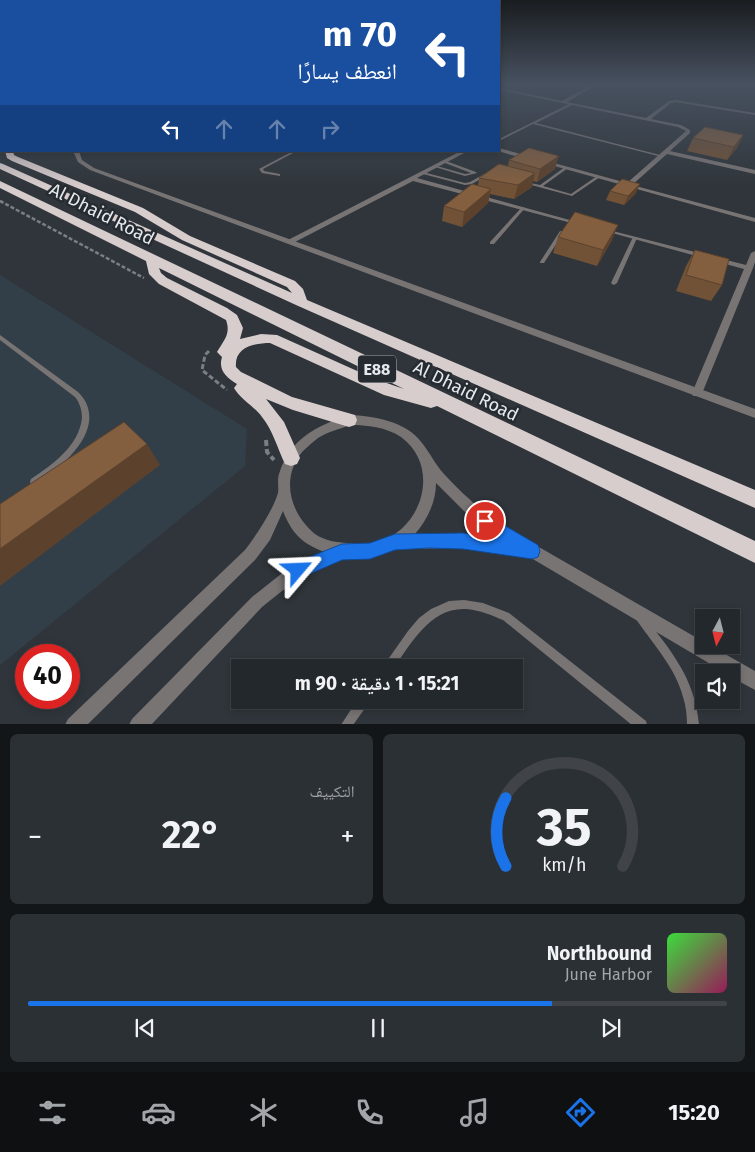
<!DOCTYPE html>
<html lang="ar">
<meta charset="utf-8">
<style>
body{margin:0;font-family:"Fira Sans","Noto Naskh Arabic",sans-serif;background:#2b3034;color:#f1f3f6;direction:rtl;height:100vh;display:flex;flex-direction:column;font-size:19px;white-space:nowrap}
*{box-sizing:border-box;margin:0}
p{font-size:16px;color:#a3a6a9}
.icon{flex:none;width:28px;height:28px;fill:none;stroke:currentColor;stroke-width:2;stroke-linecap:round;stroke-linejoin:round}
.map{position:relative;height:724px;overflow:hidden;direction:ltr}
.side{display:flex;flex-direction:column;gap:10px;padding:10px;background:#131618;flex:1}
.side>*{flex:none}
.hud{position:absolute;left:0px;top:0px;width:500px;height:152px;box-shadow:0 2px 8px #0003,0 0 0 1px #404448;direction:rtl;background:#1a4fa0;color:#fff;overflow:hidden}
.needle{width:32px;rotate:187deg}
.tools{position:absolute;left:695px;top:609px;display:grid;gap:10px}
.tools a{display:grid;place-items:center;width:45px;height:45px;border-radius:0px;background:#23282c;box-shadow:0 2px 8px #0003,0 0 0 1px #404448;font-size:25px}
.speed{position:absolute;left:15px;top:644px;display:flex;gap:10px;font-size:25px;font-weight:700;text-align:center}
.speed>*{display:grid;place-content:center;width:65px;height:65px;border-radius:50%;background:#23282c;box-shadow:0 2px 8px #0003,0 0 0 1px #404448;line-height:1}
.speed .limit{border:8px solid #d22;background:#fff;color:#111}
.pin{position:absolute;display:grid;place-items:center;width:42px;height:42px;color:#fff;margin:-21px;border:2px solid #fff;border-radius:50%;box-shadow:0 1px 5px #0007}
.me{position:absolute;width:55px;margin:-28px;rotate:64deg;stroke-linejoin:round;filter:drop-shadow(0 0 4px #0008)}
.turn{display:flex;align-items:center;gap:18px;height:105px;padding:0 20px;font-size:22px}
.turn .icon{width:65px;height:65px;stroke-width:2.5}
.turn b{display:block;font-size:35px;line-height:42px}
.lanes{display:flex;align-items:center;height:48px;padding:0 20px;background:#0003;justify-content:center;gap:25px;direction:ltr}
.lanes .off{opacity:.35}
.big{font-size:38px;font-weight:700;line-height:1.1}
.side .widget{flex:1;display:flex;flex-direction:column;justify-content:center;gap:8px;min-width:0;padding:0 18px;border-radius:8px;background:#2b3034}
.side .dial{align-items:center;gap:0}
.dial svg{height:130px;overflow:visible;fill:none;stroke:#404448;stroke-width:7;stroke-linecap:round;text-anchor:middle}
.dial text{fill:#f1f3f6;stroke:none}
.song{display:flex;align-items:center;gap:15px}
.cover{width:60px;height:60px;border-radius:8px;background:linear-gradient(135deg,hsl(120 70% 55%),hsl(330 70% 35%))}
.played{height:5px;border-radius:2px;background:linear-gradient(90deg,#1a73e8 75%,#404448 75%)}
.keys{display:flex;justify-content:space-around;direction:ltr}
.heat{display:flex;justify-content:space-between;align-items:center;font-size:28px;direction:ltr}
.side .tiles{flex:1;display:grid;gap:10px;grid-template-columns:1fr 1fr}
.widget:last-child{grid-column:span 2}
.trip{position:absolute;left:231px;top:659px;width:292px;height:50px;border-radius:0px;background:#23282c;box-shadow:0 2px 8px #0003,0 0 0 1px #404448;font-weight:700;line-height:50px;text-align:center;direction:rtl}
.tabs{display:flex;height:80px;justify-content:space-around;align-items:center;background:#0e1012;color:#a3a6a9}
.tabs .icon{width:35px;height:35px}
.tabs .selected{color:#1a73e8}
.tabs b{font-size:22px;color:#f1f3f6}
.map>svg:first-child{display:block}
.built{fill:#333f48}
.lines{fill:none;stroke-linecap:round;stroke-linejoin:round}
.path-far3{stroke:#797f83;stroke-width:2;stroke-dasharray:3 1;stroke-linecap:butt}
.path-far2{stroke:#797f83;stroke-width:2.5;stroke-dasharray:4 2;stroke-linecap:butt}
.path-far1{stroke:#797f83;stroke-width:3;stroke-dasharray:5 2.5;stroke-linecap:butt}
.path{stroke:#797f83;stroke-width:4;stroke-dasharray:6 3;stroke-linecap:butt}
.service{fill:#797474;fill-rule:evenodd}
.minor{fill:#797474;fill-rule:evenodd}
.tertiary{fill:#797474;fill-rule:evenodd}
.motorway{fill:#d8cdcd;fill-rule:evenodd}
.wall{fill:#715237}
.shaded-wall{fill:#5c422d}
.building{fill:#835f40;stroke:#5c422d}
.route{fill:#1a73e8;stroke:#114b97}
.labels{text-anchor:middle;stroke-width:5;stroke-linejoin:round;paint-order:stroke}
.shield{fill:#252b30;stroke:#abb0b4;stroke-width:1}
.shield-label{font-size:16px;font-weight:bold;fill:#e5e9ed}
.street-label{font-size:18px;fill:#e5e9ed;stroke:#252b30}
</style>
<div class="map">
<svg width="755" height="725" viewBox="0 0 755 725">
<rect width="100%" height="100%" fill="#2f353a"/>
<path class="built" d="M 0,275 L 247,429 L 245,466 L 0,665 Z"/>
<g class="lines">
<path class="path-far3" d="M 0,201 L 3,202"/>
<path class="path-far2" d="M 0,201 L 144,278"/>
<path class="path-far1" d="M 209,351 L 205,355 L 202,370 L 227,390"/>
<path class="path" d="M 266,440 L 267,452 L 274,460"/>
<path class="service" d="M 0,95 L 1,95 L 1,97 L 0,97 Z
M 571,103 L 572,105 L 536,123 L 664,156 L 662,157 L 533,124 L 499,141 L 499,139 Z
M 293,151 L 297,151 L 263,169 L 264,171 L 280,174 L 280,176 L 262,173 L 259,169 Z
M 446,161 L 476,172 L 477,173 L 465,176 L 435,167 L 437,166 L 465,174 L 471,173 L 445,163 L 444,162 Z
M 565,167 L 568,168 L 543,186 L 571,194 L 597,176 L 600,177 L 572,196 L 524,183 L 526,182 L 540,185 Z
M 423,172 L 465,183 L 470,182 L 486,173 L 489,174 L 472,184 L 465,185 L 423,174 Z
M 522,207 L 525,208 L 494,244 L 490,244 L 490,242 Z
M 560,231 L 564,232 L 544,263 L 540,263 L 540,262 Z
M 633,237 L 637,238 L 617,283 L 614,285 L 612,284 L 611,283 Z
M 0,335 L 78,392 C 83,397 86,401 88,408 C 97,439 58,469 37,485 L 34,486 L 31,485 L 30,482 L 31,479 C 52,465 79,446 82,418 C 82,411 80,403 75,397 L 0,340 Z
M 464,600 L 483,603 L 509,613 L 646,721 L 647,725 L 632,725 L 503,620 C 491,615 479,610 466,609 C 431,607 411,643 394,668 L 382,668 L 408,631 L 419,618 L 431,609 L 449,601 Z
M 641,614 L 644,616 C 671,651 695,678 699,725 L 687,725 C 687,715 686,706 683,697 C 676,669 654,645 638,622 L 636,619 L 638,616 Z
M 357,700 L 369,700 L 368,704 L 353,725 L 341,725 Z"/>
<path class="minor" d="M 591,85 L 597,85 L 567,102 L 646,118 L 669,101 L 675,100 L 755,113 L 755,115 L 675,102 L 671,103 L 651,119 L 681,125 L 690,130 L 690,133 L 670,151 L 755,170 L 755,174 L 667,154 L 632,185 L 755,218 L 755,222 L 540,162 L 543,160 L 627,183 L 686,131 L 678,127 L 499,90 L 499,88 L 562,101 Z
M 749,85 L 755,85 L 755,87 L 750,86 Z
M 499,148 L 531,157 L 532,158 L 529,160 L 498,151 Z
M 307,151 L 329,151 L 327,153 Z
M 461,151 L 468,151 L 417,178 L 584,224 L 579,225 L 413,181 L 293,243 L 286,241 Z
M 601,228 L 746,265 L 751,253 L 755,251 L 755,262 L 753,268 L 701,396 L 693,396 L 692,393 L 744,269 L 601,230 Z"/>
<path class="tertiary" d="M 73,151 L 79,151 L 82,160 L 94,168 L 755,409 L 755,418 L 90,170 L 78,162 Z
M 349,415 C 374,416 406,421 422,443 C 430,453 435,464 444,474 C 462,494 482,511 504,527 L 704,642 L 704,645 L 709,645 L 755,671 L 755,690 L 731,677 L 731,672 L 724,672 L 526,555 L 463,548 L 395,549 L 373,557 L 346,557 L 313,572 L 282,591 L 262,607 L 151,725 L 129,725 L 132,719 L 252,597 L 281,574 L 324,552 C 302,543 292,534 283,511 L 270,540 L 255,560 L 87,725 L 65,725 L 68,719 L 245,550 C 257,534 272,512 278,493 C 279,487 277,480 279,474 C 290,439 316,426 349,415 ZM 350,425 C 367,425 386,427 401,437 C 441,466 423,529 378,542 C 369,545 360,544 351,543 C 339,543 325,541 315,534 C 292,515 281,483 299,456 C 303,450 312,443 318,438 C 327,432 340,429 350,425 ZM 436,483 L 466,513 L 497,538 L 463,534 L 414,535 C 427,521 436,502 436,483 Z"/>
<path class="motorway" d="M 5,151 L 13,151 L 14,155 L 18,157 L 143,208 L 190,236 L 295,281 L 303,289 L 307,300 L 755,490 L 755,508 L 296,305 L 0,169 L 0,163 L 3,164 L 292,293 L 287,287 L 182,240 L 135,212 L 12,161 L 7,158 Z
M 0,181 L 755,541 L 755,563 L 437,406 L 431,408 L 384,395 L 270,343 C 255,343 234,347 236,367 L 241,372 L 292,397 L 355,415 L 357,420 L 355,425 L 349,427 L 293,410 L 266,399 L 284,422 L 300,458 L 297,464 L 291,466 L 285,464 C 277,447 273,431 262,417 C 254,406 240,399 234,388 L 237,384 C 226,377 218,370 222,357 L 217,352 C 224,340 231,334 226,320 L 159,284 L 149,274 L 146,261 L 0,188 ZM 159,268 L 404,389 L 375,379 L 277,335 L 261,334 L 240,339 L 243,328 L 237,315 L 227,308 L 167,278 L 161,273 Z"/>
</g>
<path class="wall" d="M 743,135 L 737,148 L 727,160 L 687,151 L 693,138 Z
M 509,160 L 555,169 L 537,182 L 533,181 L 532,187 L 514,199 L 490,194 L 488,203 L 462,227 L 442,221 L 444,206 L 478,185 L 479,178 L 508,166 Z
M 610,191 L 636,193 L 624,205 L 606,200 Z
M 558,237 L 612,240 L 597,266 L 553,253 Z
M 695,250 L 722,285 L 711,301 L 676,291 L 686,266 Z"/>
<path class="shaded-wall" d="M 743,135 L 737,148 L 727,160 L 734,147 Z
M 559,156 L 555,169 L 537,182 L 540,169 Z
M 535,173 L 532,187 L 514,199 L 518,185 Z
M 640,184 L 636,193 L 624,205 L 628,196 Z
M 491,189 L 488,203 L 462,227 L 464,212 Z
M 618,225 L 612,240 L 597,266 L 603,250 Z
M 147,444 L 160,465 L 0,586 L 0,549 Z"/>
<path class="building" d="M 705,127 L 743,135 L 734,147 L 693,138 Z
M 529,148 L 559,156 L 540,169 L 509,160 Z
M 499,164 L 535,173 L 518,185 L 479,178 Z
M 622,179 L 640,184 L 628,196 L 610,191 Z
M 472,184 L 491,189 L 464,212 L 444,206 Z
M 575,212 L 618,225 L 603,250 L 558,237 Z
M 695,250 L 729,259 L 722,285 L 686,275 Z
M 124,422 L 147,444 L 0,549 L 0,504 Z"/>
<linearGradient id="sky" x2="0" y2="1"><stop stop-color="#1a1d20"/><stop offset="0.45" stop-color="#475160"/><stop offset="1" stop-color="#475160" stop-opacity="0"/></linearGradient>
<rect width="755" height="187" fill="url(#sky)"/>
<path class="route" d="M 485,514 L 538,545 L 540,551 L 538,557 L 532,559 L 463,549 L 429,548 L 395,550 L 370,559 L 342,560 L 298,579 L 292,576 L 290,570 L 292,564 L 342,544 L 370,543 L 395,534 L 463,533 L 494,538 L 479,527 L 477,521 L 479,516 Z"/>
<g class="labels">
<rect class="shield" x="358" y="355.5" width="38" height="27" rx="4"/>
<g class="shield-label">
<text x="377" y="375">E88</text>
</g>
<g class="street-label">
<text transform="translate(102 214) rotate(27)" y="6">Al Dhaid Road</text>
<text transform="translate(466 391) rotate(26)" y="6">Al Dhaid Road</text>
</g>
</g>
</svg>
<div class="tools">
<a><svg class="needle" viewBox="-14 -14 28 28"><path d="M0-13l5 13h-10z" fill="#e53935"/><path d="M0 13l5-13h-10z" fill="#a3a6a9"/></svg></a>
<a><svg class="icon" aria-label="sound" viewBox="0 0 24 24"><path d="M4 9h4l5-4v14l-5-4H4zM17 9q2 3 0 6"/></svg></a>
</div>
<div class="speed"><div class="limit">40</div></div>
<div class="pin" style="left:485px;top:521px;background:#d93025"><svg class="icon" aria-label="arrive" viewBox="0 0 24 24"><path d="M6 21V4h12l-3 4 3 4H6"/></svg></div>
<svg class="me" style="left:298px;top:570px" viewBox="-20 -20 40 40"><path d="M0-17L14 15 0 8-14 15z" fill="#1a73e8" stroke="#fff" stroke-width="4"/></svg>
<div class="trip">15:21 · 1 دقيقة · 90 m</div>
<div class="hud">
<div class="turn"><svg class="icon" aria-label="left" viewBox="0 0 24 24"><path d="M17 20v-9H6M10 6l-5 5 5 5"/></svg><div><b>70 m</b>انعطف يسارًا</div></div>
<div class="lanes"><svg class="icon" aria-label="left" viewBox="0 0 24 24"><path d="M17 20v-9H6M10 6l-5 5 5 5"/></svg><svg class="icon off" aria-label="ahead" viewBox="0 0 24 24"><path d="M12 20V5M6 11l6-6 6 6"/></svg><svg class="icon off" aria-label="ahead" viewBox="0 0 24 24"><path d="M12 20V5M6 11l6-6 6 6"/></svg><svg class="icon off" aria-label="right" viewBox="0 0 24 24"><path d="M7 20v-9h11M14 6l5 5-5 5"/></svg></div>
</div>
</div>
<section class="side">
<div class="tiles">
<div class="widget dial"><svg viewBox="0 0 100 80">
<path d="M14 69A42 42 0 1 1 86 69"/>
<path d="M14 69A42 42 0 0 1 14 27" stroke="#1a73e8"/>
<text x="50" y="56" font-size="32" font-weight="700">35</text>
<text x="50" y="72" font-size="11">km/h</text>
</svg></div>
<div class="widget"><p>التكييف</p>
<div class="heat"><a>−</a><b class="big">22°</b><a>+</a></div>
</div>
<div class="widget">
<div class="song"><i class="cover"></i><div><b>Northbound</b><p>June Harbor</p></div></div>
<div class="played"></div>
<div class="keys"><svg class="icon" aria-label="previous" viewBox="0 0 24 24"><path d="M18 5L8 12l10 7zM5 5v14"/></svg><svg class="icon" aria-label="pause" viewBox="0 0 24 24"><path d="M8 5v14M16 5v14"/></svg><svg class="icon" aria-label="next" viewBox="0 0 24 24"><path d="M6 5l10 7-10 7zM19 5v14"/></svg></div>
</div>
</div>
</section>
<nav class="tabs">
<b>15:20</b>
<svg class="icon selected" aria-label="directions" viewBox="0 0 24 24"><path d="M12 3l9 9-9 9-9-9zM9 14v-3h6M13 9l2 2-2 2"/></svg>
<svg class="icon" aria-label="music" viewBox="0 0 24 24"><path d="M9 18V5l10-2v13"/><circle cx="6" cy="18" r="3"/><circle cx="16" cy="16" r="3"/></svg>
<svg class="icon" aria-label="phone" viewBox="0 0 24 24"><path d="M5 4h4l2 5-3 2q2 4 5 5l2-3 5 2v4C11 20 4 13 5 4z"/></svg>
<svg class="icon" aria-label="climate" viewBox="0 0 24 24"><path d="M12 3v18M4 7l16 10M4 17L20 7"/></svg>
<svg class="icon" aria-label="car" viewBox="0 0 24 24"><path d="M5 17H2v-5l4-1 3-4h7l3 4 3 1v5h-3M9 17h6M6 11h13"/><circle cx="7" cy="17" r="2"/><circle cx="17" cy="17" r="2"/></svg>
<svg class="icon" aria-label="filters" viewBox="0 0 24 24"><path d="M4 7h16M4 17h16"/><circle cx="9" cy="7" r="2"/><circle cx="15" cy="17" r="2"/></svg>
</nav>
